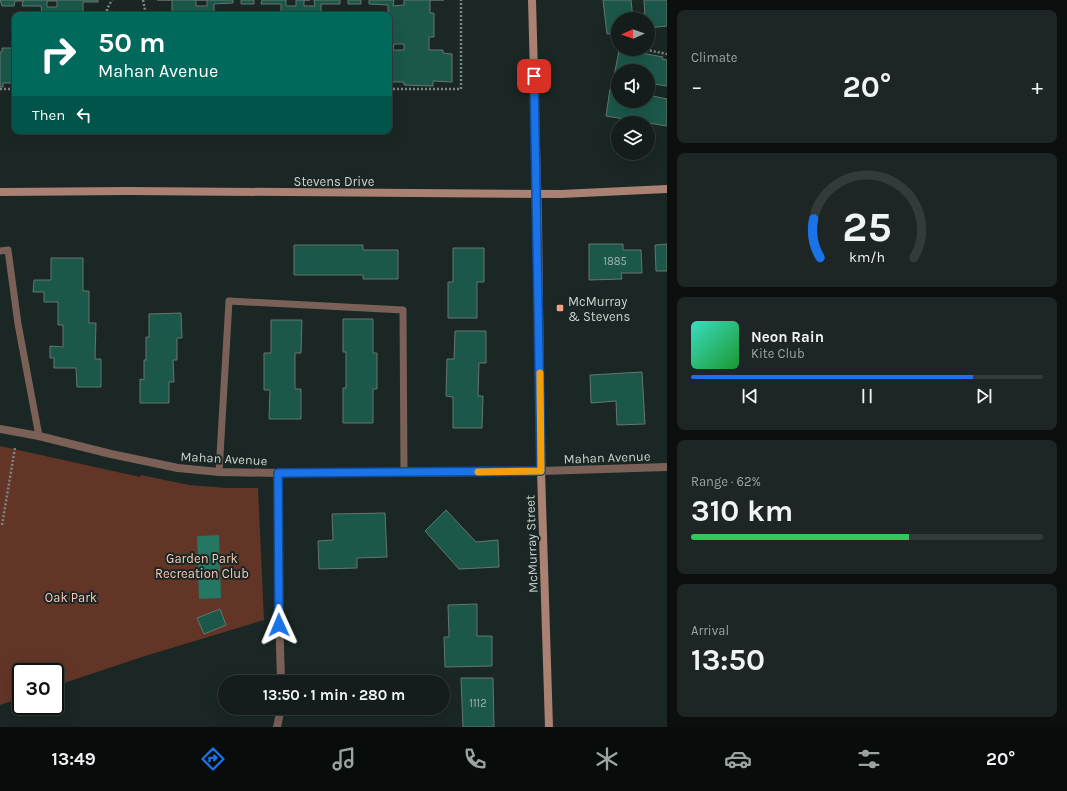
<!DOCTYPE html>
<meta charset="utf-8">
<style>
body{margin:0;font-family:Karla,sans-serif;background:#1d2624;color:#f1f3f6;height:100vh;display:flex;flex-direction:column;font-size:15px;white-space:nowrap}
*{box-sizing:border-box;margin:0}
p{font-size:13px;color:#9da2a3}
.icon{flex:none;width:22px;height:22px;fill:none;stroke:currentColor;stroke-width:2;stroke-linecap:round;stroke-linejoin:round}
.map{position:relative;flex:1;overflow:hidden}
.drawer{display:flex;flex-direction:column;gap:10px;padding:10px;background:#0b100f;width:400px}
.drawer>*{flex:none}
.top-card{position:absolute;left:12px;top:12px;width:380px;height:122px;border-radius:8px;box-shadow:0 4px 16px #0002,0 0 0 1px #333b3a;background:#00695c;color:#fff;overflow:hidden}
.needle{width:26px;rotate:268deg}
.fabs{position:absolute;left:611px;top:12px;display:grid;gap:8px}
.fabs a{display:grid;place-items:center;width:44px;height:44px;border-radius:50%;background:#141d1b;box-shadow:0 4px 16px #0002,0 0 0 1px #333b3a;font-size:20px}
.speed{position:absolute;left:12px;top:663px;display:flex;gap:8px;font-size:20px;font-weight:700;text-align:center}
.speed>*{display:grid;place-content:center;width:52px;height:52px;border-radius:50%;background:#141d1b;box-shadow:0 4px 16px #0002,0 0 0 1px #333b3a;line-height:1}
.speed .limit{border:2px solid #111;border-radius:6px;background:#fff;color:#111}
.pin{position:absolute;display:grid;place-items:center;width:34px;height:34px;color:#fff;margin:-17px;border-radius:8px;box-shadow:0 2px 6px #0006}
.me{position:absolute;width:44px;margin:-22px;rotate:359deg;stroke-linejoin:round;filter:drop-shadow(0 0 3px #0008)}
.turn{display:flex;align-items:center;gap:14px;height:84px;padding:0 20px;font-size:18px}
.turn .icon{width:52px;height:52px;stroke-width:2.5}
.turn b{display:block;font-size:28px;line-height:34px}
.then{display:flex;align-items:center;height:38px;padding:0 20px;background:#0003;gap:8px;font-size:15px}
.big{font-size:30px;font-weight:700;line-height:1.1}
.drawer .widget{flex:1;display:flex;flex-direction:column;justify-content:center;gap:6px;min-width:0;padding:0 14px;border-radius:8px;background:#1d2624}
.drawer .dial{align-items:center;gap:0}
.dial svg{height:104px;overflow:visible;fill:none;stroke:#333b3a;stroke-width:7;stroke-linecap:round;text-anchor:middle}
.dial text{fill:#f1f3f6;stroke:none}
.song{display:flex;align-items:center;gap:12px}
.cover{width:48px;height:48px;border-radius:6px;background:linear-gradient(135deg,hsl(170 70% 55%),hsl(130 70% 35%))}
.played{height:4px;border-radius:2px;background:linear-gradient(90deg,#1a73e8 80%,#333b3a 80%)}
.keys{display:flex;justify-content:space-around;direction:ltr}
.heat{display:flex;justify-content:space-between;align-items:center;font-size:22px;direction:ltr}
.charge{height:6px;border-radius:3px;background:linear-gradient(90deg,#34c759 62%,#333b3a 0)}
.trip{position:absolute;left:218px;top:675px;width:232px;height:40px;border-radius:20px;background:#141d1b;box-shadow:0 4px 16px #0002,0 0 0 1px #333b3a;font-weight:700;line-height:40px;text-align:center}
.tabs{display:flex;height:64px;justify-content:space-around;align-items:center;background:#080c0b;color:#9da2a3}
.tabs .icon{width:28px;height:28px}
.tabs .active{color:#1a73e8}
.tabs b{font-size:18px;color:#f1f3f6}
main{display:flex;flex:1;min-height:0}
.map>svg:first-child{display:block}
.green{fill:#633527}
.water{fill:#257663}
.building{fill:#1b584a;stroke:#667570;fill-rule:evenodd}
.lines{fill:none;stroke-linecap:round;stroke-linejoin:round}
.path{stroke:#7c8683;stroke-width:2.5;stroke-dasharray:2 2;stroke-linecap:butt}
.lane{stroke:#7a6057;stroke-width:7}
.street{stroke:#7a6057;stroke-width:8}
.secondary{stroke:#ab8174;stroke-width:8}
.route-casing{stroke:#114b97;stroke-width:10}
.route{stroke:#1a73e8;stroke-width:7}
.slow{stroke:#f59e0b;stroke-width:7}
.poi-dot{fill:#f39f85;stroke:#1a2724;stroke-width:1.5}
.labels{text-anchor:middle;stroke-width:4;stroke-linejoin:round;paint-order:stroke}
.number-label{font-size:11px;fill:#a0b5af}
.street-label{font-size:13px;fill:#ccd4d1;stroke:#1a2724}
.poi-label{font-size:13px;fill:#ccd4d1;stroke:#1a2724;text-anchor:start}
.park-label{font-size:13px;fill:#ffc7b6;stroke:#1a2724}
</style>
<main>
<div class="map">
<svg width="667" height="727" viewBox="0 0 667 727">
<rect width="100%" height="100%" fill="#1a2724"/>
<path class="green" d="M 0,446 L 140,477 L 141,475 L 189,485 L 227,488 L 258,488 L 264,620 L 145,656 L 55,686 L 55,672 L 21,672 L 21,698 L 0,705 Z"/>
<path class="water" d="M 219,535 L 221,598 L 199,599 L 197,536 Z"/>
<path class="building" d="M 0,0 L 98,0 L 98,2 L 83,2 L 83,15 L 87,15 L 37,15 L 42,14 L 41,6 L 22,6 L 23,1 L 15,1 L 14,6 L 2,6 ZM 47,1 L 57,1 L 57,7 L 47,7 Z
M 157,0 L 233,0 L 233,3 L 214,4 L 214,12 L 219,12 L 219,15 L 167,15 L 168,12 L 172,12 L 172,0 ZM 196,0 L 207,0 L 207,6 L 196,6 Z
M 241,0 L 254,0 L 254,4 L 241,4 Z
M 262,0 L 286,0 L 286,6 L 296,6 L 296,0 L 310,0 L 304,0 L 304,6 L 315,6 L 314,0 L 340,0 L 340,4 L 321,4 L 321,13 L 326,13 L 326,15 L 276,15 L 276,12 L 281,12 L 281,4 L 261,4 Z
M 348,0 L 361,0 L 361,4 L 348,4 Z
M 369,0 L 394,0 L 393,6 L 404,5 L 404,0 L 444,0 L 430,0 L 430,13 L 434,13 L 434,37 L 429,37 L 429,50 L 443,50 L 443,53 L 452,54 L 452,82 L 433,81 L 433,86 L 404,85 L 404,82 L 389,82 L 389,15 L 384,15 L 384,13 L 388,13 L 388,5 L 369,4 ZM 394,44 L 404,44 L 404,50 L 393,50 Z
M 603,0 L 631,0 L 633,19 L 618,19 L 618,33 L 607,34 Z
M 644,0 L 667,0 L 667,26 L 648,28 L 648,19 L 645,19 Z
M 2,48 L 14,48 L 15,83 L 3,83 L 3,87 L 0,87 L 0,52 L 2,52 Z
M 619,51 L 635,54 L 636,52 L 663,57 L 662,59 L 667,60 L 667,86 L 648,83 L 648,71 L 618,71 L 618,77 L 614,76 Z
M 610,89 L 618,90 L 618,101 L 648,101 L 648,95 L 667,99 L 667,126 L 606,116 Z
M 589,244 L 623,244 L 623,250 L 641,250 L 642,273 L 621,273 L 622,279 L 589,280 Z
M 667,244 L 667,271 L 656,271 L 655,245 Z
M 294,245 L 363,245 L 363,250 L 398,250 L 398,279 L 363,279 L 363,275 L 294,275 Z
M 453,248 L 484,248 L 484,282 L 477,282 L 477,318 L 448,318 L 448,282 L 453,282 Z
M 51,258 L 83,258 L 83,291 L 89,291 L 89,323 L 96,323 L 95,359 L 101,359 L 101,387 L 77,387 L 76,368 L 54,368 L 54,358 L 50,358 L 50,346 L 63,347 L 63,325 L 58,325 L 58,302 L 44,302 L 44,292 L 33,292 L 34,280 L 51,280 Z
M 181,313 L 182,338 L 177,338 L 177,360 L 173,360 L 174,382 L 169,382 L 169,403 L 140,403 L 140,379 L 144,380 L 144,360 L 146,360 L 146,337 L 149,337 L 149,314 Z
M 343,319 L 373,319 L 373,353 L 377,353 L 377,389 L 373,389 L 373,423 L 343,423 L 343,388 L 346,388 L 346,352 L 343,352 Z
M 271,320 L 302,320 L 301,353 L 295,353 L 295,389 L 301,389 L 301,419 L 269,419 L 270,390 L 264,390 L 264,353 L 271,353 Z
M 455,331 L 486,331 L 486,363 L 479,363 L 478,396 L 483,396 L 482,428 L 453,428 L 453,397 L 446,396 L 447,359 L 454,359 Z
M 642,372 L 645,424 L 617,425 L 616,401 L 591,403 L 590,375 Z
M 446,510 L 476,542 L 498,540 L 499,567 L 459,569 L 425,531 Z
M 385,513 L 387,557 L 357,558 L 357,568 L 319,569 L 318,541 L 333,540 L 332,514 Z
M 477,604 L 477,636 L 492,636 L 492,666 L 445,667 L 444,637 L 449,637 L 448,605 Z
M 220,609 L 226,625 L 204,634 L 197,618 Z
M 461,678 L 493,678 L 494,727 L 463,727 Z"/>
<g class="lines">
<path class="path" d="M 143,0 L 146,15
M 107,15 L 107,9 L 112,0
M 642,49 L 667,54
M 0,89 L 15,89
M 389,89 L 461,89 L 461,0
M 2,525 L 15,448"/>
<path class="lane" d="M 0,251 L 8,250 L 18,324 L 39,436
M 219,472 L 229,301 L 403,310 L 404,473"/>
<path class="street" d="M 0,429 L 39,436 L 111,454 L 178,468 L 219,472 L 278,473 L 404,473 L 541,471 L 667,467
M 278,473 L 279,611 L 281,682
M 277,727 L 281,708"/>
<path class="secondary" d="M 532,0 L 538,220 L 541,471 L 549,727
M 0,192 L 129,191 L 561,194 L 667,189"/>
</g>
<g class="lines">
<defs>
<path id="route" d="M 279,625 L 278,473 L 541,471 L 534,76"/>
</defs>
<use href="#route" class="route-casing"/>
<use href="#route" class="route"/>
<path class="slow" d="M 478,472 L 541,471 L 540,373"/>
</g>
<rect class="poi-dot" x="556" y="304" width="8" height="8" rx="2"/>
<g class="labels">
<g class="number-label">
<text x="615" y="265">1885</text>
<text x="478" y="707">1112</text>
</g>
<g class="street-label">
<text x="334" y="186">Stevens Drive</text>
<text transform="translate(607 457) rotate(-2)" y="5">Mahan Avenue</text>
<text transform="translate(224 458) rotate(3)" y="5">Mahan Avenue</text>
<text transform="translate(531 544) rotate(-92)" y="5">McMurray Street</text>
</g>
<g class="poi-label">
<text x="568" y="306">McMurray<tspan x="568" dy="15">&amp; Stevens</tspan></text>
</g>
<g class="park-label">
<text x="202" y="563">Garden Park<tspan x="202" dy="15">Recreation Club</tspan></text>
<text x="71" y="602">Oak Park</text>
</g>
</g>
</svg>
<div class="fabs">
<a><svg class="needle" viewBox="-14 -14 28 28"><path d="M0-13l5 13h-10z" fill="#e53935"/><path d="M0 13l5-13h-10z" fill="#9da2a3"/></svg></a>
<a><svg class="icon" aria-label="sound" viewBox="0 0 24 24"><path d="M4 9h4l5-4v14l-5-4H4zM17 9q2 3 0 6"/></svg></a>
<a><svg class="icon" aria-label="layers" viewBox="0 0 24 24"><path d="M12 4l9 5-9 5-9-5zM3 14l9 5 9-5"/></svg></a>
</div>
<div class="speed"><div class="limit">30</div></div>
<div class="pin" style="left:534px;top:76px;background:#d93025"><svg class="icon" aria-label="arrive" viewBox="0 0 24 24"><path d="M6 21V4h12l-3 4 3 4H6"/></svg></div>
<svg class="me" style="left:279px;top:625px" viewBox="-20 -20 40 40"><path d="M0-17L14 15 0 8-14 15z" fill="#1a73e8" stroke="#fff" stroke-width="4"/></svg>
<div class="trip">13:50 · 1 min · 280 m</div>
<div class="top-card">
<div class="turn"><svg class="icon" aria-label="right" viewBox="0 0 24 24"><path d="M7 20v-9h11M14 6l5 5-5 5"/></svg><div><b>50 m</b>Mahan Avenue</div></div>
<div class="then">Then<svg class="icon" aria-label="left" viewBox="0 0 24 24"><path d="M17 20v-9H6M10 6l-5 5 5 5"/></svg></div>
</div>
</div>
<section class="drawer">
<div class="widget"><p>Climate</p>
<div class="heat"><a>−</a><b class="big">20°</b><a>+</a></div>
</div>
<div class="widget dial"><svg viewBox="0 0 100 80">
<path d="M14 69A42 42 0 1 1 86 69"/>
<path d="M14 69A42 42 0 0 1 9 39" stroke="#1a73e8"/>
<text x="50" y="56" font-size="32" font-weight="700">25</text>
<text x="50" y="72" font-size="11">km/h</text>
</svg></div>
<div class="widget">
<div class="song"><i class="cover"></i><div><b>Neon Rain</b><p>Kite Club</p></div></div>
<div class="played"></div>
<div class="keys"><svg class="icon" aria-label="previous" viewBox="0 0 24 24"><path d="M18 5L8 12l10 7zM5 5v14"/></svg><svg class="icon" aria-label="pause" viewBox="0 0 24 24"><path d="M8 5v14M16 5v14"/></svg><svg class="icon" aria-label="next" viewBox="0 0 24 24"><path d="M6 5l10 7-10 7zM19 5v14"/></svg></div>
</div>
<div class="widget"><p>Range · 62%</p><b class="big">310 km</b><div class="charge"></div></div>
<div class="widget"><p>Arrival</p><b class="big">13:50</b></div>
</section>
</main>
<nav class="tabs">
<b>13:49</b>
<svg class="icon active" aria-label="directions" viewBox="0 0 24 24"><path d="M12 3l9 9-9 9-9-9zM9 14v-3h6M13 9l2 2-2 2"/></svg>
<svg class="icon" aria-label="music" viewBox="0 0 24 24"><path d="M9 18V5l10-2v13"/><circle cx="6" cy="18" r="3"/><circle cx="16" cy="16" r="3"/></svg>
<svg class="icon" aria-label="phone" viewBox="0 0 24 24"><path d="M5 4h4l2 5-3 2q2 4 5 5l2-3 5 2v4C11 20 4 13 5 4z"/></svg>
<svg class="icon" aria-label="climate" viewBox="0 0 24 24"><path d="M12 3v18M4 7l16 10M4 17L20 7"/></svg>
<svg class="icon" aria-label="car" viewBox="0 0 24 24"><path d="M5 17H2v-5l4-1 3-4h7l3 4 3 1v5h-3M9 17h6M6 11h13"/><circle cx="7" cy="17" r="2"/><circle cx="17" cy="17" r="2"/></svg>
<svg class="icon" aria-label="filters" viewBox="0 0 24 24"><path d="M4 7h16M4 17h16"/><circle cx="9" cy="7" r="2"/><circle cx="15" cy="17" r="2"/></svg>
<b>20°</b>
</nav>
